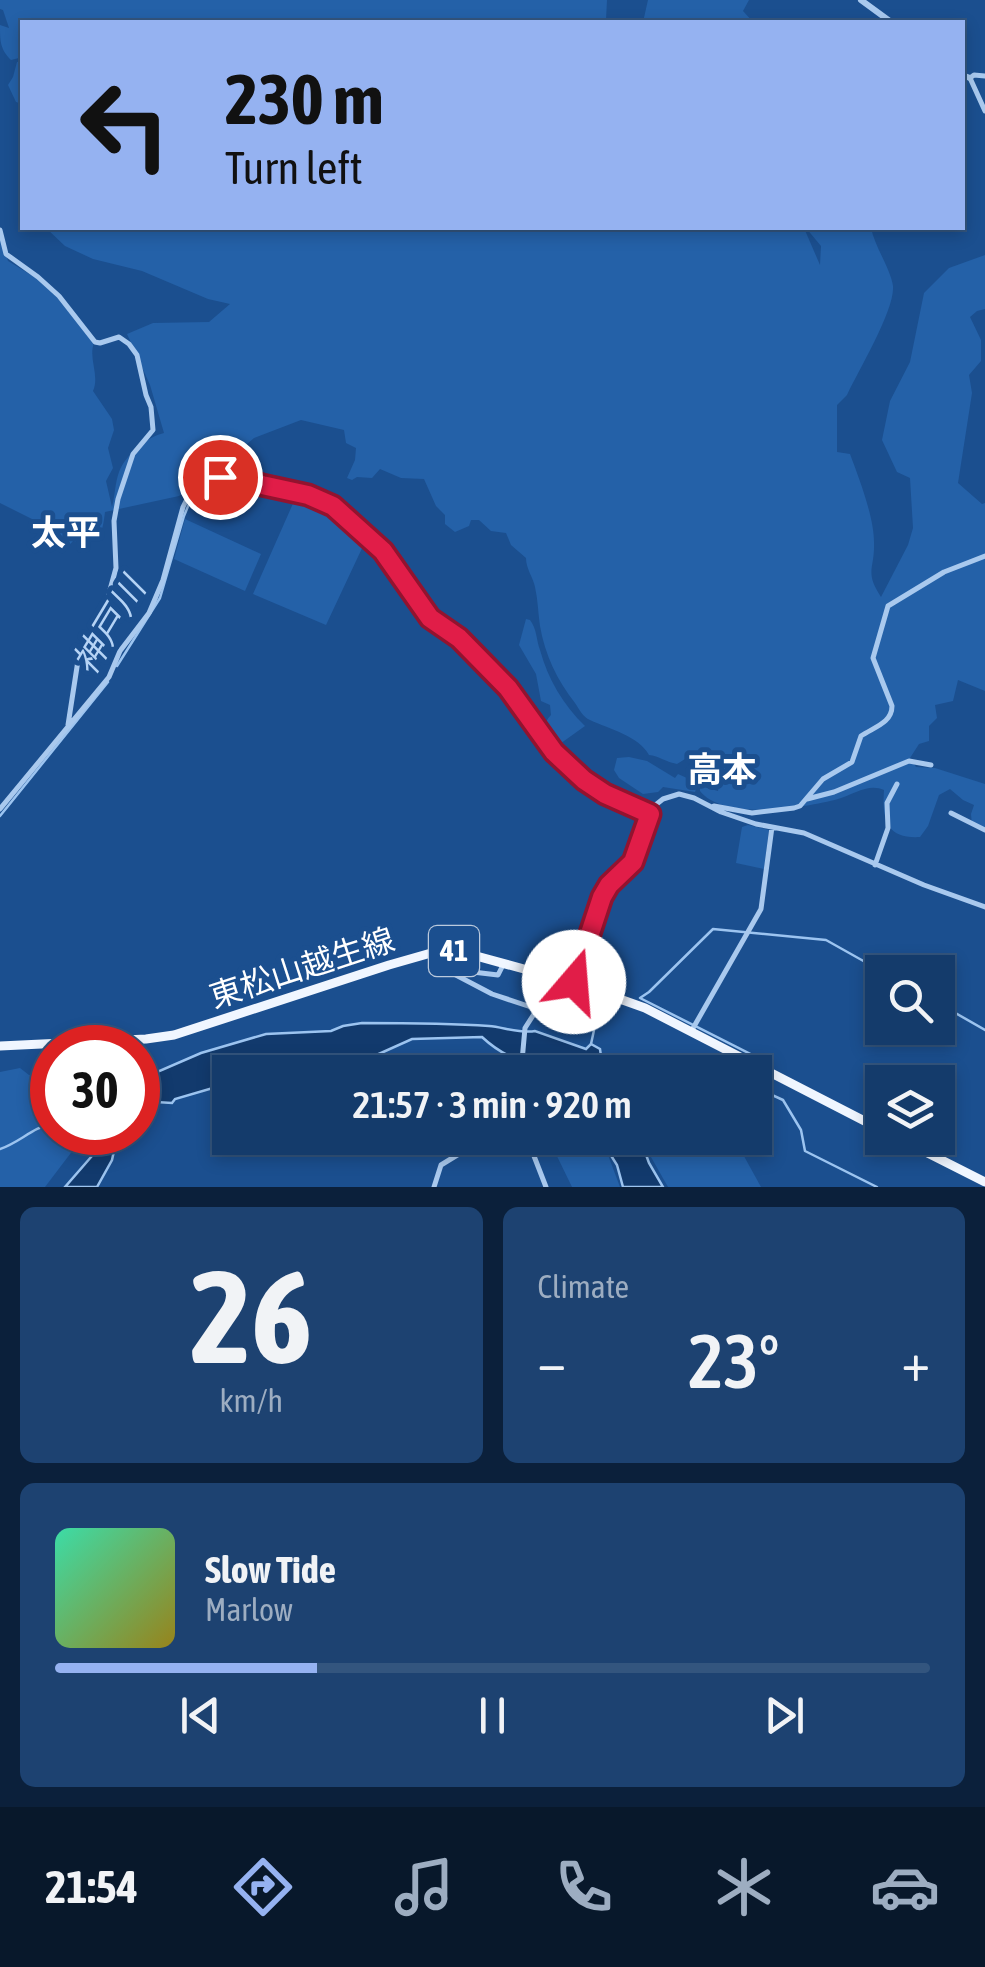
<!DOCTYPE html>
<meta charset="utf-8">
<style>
body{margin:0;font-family:"Asap Condensed","Noto Sans JP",sans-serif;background:#1d4271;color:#f1f3f6;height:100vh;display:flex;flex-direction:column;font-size:38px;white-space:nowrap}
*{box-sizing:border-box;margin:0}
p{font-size:32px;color:#9dadc1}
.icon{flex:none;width:55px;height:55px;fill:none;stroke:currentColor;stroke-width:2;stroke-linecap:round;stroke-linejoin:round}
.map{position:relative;height:1187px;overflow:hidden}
.panel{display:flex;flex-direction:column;gap:20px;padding:20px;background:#0b203b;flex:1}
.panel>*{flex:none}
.hud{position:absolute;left:20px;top:20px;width:945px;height:210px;border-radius:0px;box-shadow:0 5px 15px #0003,0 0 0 2px #33557e;background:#95b2f1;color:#111;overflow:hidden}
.buttons{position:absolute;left:865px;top:955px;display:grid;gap:20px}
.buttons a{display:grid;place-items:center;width:90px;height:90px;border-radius:0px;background:#143b6b;box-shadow:0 5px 15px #0003,0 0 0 2px #33557e;font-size:50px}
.speed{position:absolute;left:30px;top:1025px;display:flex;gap:20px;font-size:50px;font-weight:700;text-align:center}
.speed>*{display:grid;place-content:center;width:130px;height:130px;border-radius:50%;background:#143b6b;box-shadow:0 5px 15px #0003,0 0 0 2px #33557e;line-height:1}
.speed .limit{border:15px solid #d22;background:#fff;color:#111}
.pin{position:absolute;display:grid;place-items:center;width:85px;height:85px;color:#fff;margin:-42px;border:5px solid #fff;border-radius:50%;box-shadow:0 2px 10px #0007}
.me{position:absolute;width:110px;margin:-55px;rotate:18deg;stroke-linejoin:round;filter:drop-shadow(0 0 8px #0008)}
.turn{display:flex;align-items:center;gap:35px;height:210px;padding:0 40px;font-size:45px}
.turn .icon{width:130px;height:130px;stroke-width:2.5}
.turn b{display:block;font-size:70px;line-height:85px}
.big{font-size:75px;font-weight:600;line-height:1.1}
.panel .tile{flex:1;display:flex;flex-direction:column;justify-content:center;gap:15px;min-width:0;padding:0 35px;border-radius:15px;background:#1d4271}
.panel .dial{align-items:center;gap:0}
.dial b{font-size:130px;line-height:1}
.song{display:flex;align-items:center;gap:30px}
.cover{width:120px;height:120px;border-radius:15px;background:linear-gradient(135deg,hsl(160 70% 55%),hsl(50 70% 35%))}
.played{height:10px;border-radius:5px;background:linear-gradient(90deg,#95b2f1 30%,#33557e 30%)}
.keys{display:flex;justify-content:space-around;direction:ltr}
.heat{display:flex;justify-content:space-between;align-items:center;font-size:55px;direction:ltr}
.panel .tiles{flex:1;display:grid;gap:20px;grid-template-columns:1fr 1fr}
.tile:last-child{grid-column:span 2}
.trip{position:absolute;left:212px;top:1055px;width:560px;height:100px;border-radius:0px;background:#143b6b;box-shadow:0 5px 15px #0003,0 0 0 2px #33557e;font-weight:600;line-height:100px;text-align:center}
.tab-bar{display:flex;height:160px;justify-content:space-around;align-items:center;background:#08182b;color:#9dadc1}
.tab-bar .icon{width:70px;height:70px}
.tab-bar .current{color:#95b2f1}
.tab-bar b{font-size:45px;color:#f1f3f6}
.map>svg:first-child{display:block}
.green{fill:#2461a8}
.water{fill:#123a6d;stroke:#9cc4f0;stroke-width:2.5}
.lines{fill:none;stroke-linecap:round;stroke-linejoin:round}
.stream{stroke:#9cc4f0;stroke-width:2.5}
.minor{stroke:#a9c9ee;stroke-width:5}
.tertiary{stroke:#a9c9ee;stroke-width:6}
.primary{stroke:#f0f6ff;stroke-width:9}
.route-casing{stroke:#92132f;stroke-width:25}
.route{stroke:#e11d48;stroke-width:18}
.labels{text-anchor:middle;stroke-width:10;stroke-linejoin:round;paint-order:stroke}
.shield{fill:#1b4f8f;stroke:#bbcadd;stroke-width:2.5}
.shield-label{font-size:30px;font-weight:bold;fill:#fff}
.street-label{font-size:32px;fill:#fff;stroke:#1b4f8f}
.neighbourhood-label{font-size:35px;font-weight:bold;fill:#fff;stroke:#1b4f8f}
.water-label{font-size:35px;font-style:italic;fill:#b5d3f5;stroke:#1b4f8f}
</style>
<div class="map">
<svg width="985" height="1187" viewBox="0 0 985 1187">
<rect width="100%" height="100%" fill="#1b4f8f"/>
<path class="green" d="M 0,0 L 607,0 L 606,20 L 602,22 L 22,22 L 22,104 L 16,102 L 8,85 L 13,77 L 17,62 L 20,61 L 19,58 L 11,60 C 0,49 0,41 0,25 L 9,28 L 3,10 L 0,9 Z
M 648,0 L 749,0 L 743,11 L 753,22 L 643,22 Z
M 46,228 L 804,228 L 820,265 L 821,246 L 806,228 L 871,228 C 875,247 891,270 893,286 C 895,310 858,371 847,395 L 837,405 L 837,452 L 850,454 C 859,478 874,517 874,542 C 875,570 864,571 881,597 L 908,545 L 913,528 L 910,478 L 897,472 L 882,440 L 890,401 L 910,362 L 924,293 L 949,268 L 985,255 L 985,309 L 977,311 L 970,317 L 981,340 L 981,361 L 969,375 L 972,393 L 958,483 L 982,504 L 985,503 L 985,691 L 958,680 L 953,701 L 935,705 L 937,718 L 929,726 L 929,741 L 919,744 L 910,758 L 916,767 L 935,768 L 985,784 L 985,832 L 972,825 L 971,814 L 974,805 L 963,800 L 950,789 L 939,795 L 928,826 L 920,837 C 886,839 882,819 884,790 C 869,783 854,794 838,799 C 805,808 723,821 700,791 L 700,786 L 718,791 L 719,784 L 709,778 L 702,761 L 692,763 L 685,759 L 677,764 C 666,762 659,756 649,755 C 639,736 609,729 590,720 C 583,717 579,709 575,703 C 557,680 545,655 540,626 C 538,613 538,600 535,587 C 533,577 526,569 526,558 L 511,545 L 506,533 L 491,531 L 479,520 L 471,520 L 469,526 L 455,532 L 445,524 L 445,515 L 436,506 L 424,479 L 401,478 L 380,469 L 372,478 L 357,477 L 352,480 L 347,478 L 355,460 L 356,448 L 346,443 L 344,430 L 301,420 L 254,438 L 212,474 L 179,496 L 105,512 C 102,536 100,544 73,541 L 63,552 L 52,546 L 46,540 L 48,527 L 0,503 L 0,234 L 8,261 L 36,278 L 56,296 L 94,343 C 88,359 100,375 93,391 L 112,419 L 114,430 L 108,448 L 113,468 L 106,481 L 112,507 C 115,496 115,483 119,472 C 126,454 147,437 164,433 L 150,385 L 127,334 L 153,323 L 209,322 L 230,304 L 208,299 L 142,271 L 93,259 L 65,246 Z
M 295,499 C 327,507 340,522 364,544 L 326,625 L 253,594 Z
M 185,519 L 261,554 L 245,591 L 174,559 Z
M 526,619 L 530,620 C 537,629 536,639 540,650 C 548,679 563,705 585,726 L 557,746 C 546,737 540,726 551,715 L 550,705 L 541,701 L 536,674 L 519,645 Z
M 629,757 L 647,761 L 675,778 L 678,774 L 698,783 L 695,792 L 663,787 L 658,792 L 643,794 L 619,778 L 614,770 L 617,758 Z
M 748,825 L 769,830 L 764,869 L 736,863 L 742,827 Z
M 49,1066 L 52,1070 L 52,1132 L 86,1133 L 45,1187 L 0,1187 L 0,1072 L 20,1068 L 29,1075 L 33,1075 L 36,1067 Z
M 531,1138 L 596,1138 L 608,1155 L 620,1187 L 572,1187 L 554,1150 L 536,1151 Z
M 660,1138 L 734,1138 L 761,1187 L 668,1187 L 647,1150 Z"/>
<path class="water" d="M 362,1023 C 404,1023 447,1023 489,1026 C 503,1027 521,1034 535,1031 L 586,1049 L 591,1044 L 600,1049 L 601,1056 L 597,1063 L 601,1072 C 558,1072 516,1069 482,1037 L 412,1039 L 372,1057 L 371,1061 L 313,1066 L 277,1072 L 230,1072 L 230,1083 L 175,1099 L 172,1103 L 156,1102 C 148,1110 146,1123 138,1129 L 138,1093 L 157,1072 L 201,1053 L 266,1034 L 331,1031 L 343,1026 Z
M 102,1133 L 133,1133 L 114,1151 L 112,1160 L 97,1187 L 65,1187 L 98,1149 L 101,1148 L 105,1143 Z
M 600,1138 L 640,1138 L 649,1163 L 663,1187 L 623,1187 L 617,1165 Z"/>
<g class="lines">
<path class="stream" d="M 210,483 L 242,482 L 263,490 L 316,502 L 328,507 L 378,552 L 424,617 L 456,640 L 500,685 L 554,759
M 117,666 L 160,598 L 184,516 L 194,492
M 0,816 L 108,682
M 938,1003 L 985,1030
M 600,1008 L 602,1002 L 619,1007
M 591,1044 L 596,1021
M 769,1067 L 770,1064 L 640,998 L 649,992 L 713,929 L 826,940 L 883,972
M 765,1075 L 759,1089 L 783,1100 L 801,1130 L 805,1151 L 877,1187
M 0,1149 C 19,1143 33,1127 52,1124"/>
<path class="minor" d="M 985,76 L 974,75 L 970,78 L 985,111
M 0,230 L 6,254 L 38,277 L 59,296 L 95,342 L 100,343 L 119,337 L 129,344 L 137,355 L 146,395 L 151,407 L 153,430 L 133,454 L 118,499 L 114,521 L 116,568 L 105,608 L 79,654 L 68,725
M 807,799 L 834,792 L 909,761 L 931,765
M 714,806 L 752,813 L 794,808 L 800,806 L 823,779 L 852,762 L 861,736 C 874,727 892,723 892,706 L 873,658 L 888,606 L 944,572 L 985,556
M 0,809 L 109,677 L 120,651 L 149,613 L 163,580 L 183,507 L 190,493 L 204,483 L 220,477 L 243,478 L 262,485 L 308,495 L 333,506 L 383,551 L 430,618 L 459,637 L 508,689 L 554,751 L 584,779 L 605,795 L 650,813
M 951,813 L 985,830
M 875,865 L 888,828 L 887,803 L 897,784
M 504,963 L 498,975 L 456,970 L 452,973 L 492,994 L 534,1008 L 534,1014 L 525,1028 L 521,1072
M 575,983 L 602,897 L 609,885 L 633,863 L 653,807 L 663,799 L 679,794 L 694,798 L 721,812 L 756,824 L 804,833 L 924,885 L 985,907
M 692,1030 L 761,909 L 772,827
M 527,1138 L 546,1187
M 434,1187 L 441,1165 L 485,1138"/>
<path class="tertiary" d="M 861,0 L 891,22
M 962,75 L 970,78"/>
<path class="primary" d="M 0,1046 L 146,1039 L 174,1035 L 389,965 L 431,953 L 458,951 L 575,983 L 645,1008 L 882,1130
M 898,1138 L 985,1182"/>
</g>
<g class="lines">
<defs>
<path id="route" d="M 220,477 L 243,478 L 262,485 L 308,495 L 333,506 L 383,551 L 430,618 L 459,638 L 508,688 L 554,752 L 584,780 L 605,794 L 650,814 L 633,862 L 609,885 L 602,897 L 574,982"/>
</defs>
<use href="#route" class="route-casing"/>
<use href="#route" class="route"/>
</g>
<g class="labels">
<rect class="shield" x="429" y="926" width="50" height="50" rx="8"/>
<g class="shield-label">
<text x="454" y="961">41</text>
</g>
<g class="street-label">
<text transform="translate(302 968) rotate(-18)" y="11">東松山越生線</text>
</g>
<g class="neighbourhood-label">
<text x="66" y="545">太平</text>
<text x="722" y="782">高本</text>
</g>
<g class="water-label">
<text transform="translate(109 626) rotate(-59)" y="12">神戸川</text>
</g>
</g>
</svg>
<div class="buttons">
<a><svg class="icon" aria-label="search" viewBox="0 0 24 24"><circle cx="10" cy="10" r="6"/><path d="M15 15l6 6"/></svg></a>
<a><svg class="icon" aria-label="layers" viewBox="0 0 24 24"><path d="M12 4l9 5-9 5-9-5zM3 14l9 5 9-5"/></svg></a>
</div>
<div class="speed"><div class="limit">30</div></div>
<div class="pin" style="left:220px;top:477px;background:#d93025"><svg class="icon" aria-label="arrive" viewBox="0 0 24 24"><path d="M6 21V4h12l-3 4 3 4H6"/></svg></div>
<svg class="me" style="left:574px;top:982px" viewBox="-20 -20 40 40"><circle r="19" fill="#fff"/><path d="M0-13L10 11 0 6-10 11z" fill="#e11d48"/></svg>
<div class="trip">21:57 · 3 min · 920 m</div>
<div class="hud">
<div class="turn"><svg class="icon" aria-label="left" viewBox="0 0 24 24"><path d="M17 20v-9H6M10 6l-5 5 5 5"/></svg><div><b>230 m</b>Turn left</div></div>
</div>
</div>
<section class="panel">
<div class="tiles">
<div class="tile dial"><b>26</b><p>km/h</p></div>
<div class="tile"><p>Climate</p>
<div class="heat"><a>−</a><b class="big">23°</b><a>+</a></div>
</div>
<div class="tile">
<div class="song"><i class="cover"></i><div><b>Slow Tide</b><p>Marlow</p></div></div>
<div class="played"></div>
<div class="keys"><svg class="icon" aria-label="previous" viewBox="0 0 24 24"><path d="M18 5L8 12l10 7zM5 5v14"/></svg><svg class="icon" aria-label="pause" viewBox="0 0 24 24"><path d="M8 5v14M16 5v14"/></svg><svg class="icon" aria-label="next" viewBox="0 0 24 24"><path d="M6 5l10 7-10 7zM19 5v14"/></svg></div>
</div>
</div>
</section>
<nav class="tab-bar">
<b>21:54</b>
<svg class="icon current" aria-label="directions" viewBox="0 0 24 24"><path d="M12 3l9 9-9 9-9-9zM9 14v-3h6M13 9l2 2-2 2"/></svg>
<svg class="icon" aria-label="music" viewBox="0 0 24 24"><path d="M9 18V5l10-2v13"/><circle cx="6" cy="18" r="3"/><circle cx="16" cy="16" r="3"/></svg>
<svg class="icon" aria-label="phone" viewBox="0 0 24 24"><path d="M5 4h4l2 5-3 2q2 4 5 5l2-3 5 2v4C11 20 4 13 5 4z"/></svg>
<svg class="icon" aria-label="climate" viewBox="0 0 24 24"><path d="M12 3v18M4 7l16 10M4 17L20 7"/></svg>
<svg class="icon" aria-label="car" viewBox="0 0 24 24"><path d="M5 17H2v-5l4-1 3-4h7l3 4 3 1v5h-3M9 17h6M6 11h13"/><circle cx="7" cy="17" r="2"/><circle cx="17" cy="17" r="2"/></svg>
</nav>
